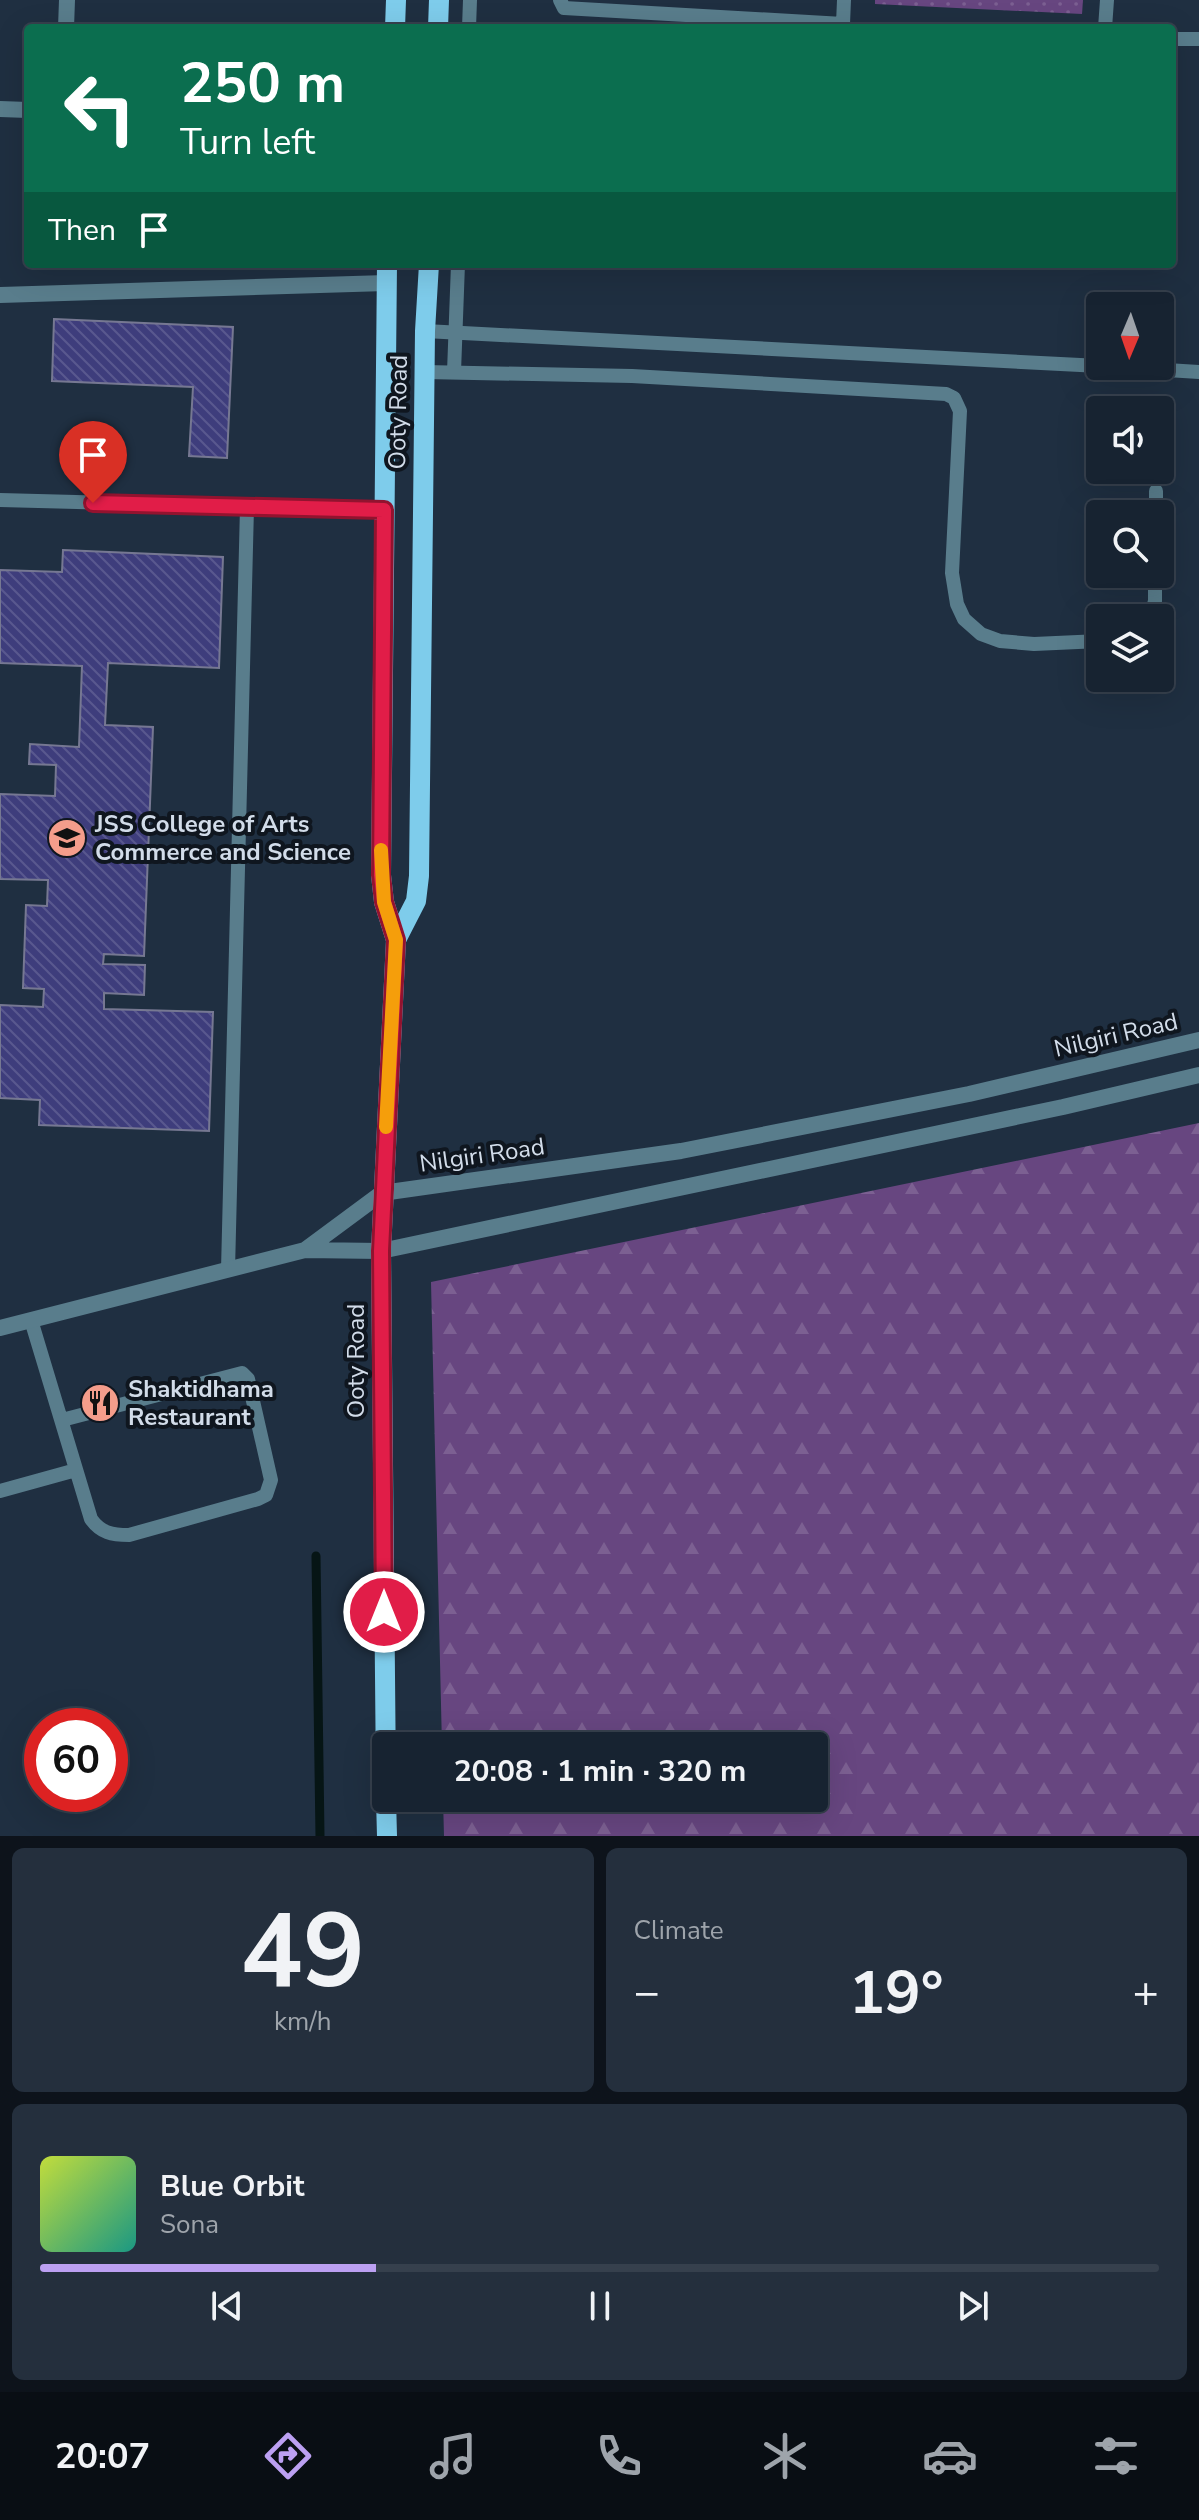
<!DOCTYPE html>
<meta charset="utf-8">
<style>
body{margin:0;font-family:"Nunito Sans",sans-serif;background:#242f3d;color:#f1f3f6;height:100vh;display:flex;flex-direction:column;font-size:30px;white-space:nowrap}
*{box-sizing:border-box;margin:0}
p{font-size:26px;color:#9ea4ab}
.icon{flex:none;width:44px;height:44px;fill:none;stroke:currentColor;stroke-width:2;stroke-linecap:round;stroke-linejoin:round}
.map{position:relative;height:1836px;overflow:hidden}
.drawer{display:flex;flex-direction:column;gap:12px;padding:12px;background:#0d131b;flex:1}
.drawer>*{flex:none}
.guide{position:absolute;left:24px;top:24px;width:1152px;height:244px;border-radius:8px;box-shadow:0 8px 32px #0002,0 0 0 2px #36404d;background:#0b6e4f;color:#fff;overflow:hidden}
.needle{width:52px;rotate:182deg}
.fabs{position:absolute;left:1086px;top:292px;display:grid;gap:16px}
.fabs a{display:grid;place-items:center;width:88px;height:88px;border-radius:8px;background:#172331;box-shadow:0 8px 32px #0002,0 0 0 2px #36404d;font-size:40px}
.speed{position:absolute;left:24px;top:1708px;display:flex;gap:16px;font-size:40px;font-weight:700;text-align:center}
.speed>*{display:grid;place-content:center;width:104px;height:104px;border-radius:50%;background:#172331;box-shadow:0 8px 32px #0002,0 0 0 2px #36404d;line-height:1}
.speed .limit{border:12px solid #d22;background:#fff;color:#111}
.pin{position:absolute;display:grid;place-items:center;width:68px;height:68px;color:#fff;margin:-82px -34px;border-radius:50% 50% 50% 0;rotate:-45deg;box-shadow:0 0 8px #0007}
.pin .icon{rotate:45deg}
.me{position:absolute;width:88px;margin:-44px;rotate:0deg;stroke-linejoin:round;filter:drop-shadow(0 0 6px #0008)}
.turn{display:flex;align-items:center;gap:28px;height:168px;padding:0 24px;font-size:36px}
.turn .icon{width:104px;height:104px;stroke-width:2.5}
.turn b{display:block;font-size:56px;line-height:68px}
.then{display:flex;align-items:center;height:76px;padding:0 24px;background:#0003;gap:16px;font-size:30px}
.big{font-size:60px;font-weight:700;line-height:1.1}
.drawer .card{flex:1;display:flex;flex-direction:column;justify-content:center;gap:12px;min-width:0;padding:0 28px;border-radius:12px;background:#242f3d}
.drawer .dial{align-items:center;gap:0}
.dial b{font-size:104px;line-height:1}
.song{display:flex;align-items:center;gap:24px}
.cover{width:96px;height:96px;border-radius:12px;background:linear-gradient(135deg,hsl(70 70% 55%),hsl(170 70% 35%))}
.played{height:8px;border-radius:4px;background:linear-gradient(90deg,#bca0f2 30%,#36404d 30%)}
.keys{display:flex;justify-content:space-around;direction:ltr}
.heat{display:flex;justify-content:space-between;align-items:center;font-size:44px;direction:ltr}
.drawer .tiles{flex:1;display:grid;gap:12px;grid-template-columns:1fr 1fr}
.card:last-child{grid-column:span 2}
.trip{position:absolute;left:372px;top:1732px;width:456px;height:80px;border-radius:8px;background:#172331;box-shadow:0 8px 32px #0002,0 0 0 2px #36404d;font-weight:700;line-height:80px;text-align:center}
.tabs{display:flex;height:128px;justify-content:space-around;align-items:center;background:#090e14;color:#9ea4ab}
.tabs .icon{width:56px;height:56px}
.tabs .active{color:#bca0f2}
.tabs b{font-size:36px;color:#f1f3f6}
.map>svg:first-child{display:block}
.forest{fill:url(#forest-firs)}
.garden{fill:url(#garden-dots)}
.lines{fill:none;stroke-linecap:round;stroke-linejoin:round}
.stream{stroke:#061515;stroke-width:9}
.building{fill:url(#building-back-hatch);stroke:#767892;stroke-width:2}
.service{stroke:#597d8c;stroke-width:14}
.minor{stroke:#597d8c;stroke-width:16}
.tertiary{stroke:#597d8c;stroke-width:16}
.primary{stroke:#7ecceb;stroke-width:20}
.route-casing{stroke:#92132f;stroke-width:20}
.route{stroke:#e11d48;stroke-width:14}
.slow{stroke:#f59e0b;stroke-width:14}
.labels{text-anchor:middle;stroke-width:8;stroke-linejoin:round;paint-order:stroke}
.street-label{font-size:24px;fill:#d2dce9;stroke:#0f161f}
.poi-label{font-size:24px;font-weight:bold;fill:#d2dce9;stroke:#0f161f;text-anchor:start}
</style>
<div class="map">
<svg width="1199" height="1836" viewBox="0 0 1199 1836">
<defs>
<pattern id="forest-firs" width="22" height="20" patternUnits="userSpaceOnUse" patternTransform="scale(2)"><rect width="22" height="20" fill="#674680"/><path d="M5 1l3.5 6h-7zM16 11l3.5 6h-7z" fill="#7c6092"/></pattern>
<pattern id="garden-dots" width="8" height="8" patternUnits="userSpaceOnUse" patternTransform="scale(2)"><rect width="8" height="8" fill="#674680"/><path d="M2 2h.1M6 6h.1" fill="none" stroke="#7c6092" stroke-width="1.8" stroke-linecap="round"/></pattern>
<pattern id="building-back-hatch" width="6" height="6" patternUnits="userSpaceOnUse" patternTransform="scale(2)"><rect width="6" height="6" fill="#3e3d7c"/><path d="M-1 5l2 2M0 0l6 6M5-1l2 2" fill="none" stroke="#59588f"/></pattern>
</defs>
<rect width="100%" height="100%" fill="#1f2f41"/>
<path class="forest" d="M 1199,1123 L 1199,1836 L 444,1836 L 443,1798 L 814,1798 L 814,1746 L 442,1746 L 431,1282 Z"/>
<path class="garden" d="M 875,0 L 1083,0 L 1082,14 L 875,4 Z"/>
<g class="lines">
<path class="stream" d="M 316,1556 L 320,1836"/>
</g>
<path class="building" d="M 54,319 L 233,327 L 227,458 L 189,456 L 193,387 L 52,381 Z
M 63,550 L 223,557 L 219,668 L 108,663 L 105,725 L 153,727 L 144,956 L 104,954 L 103,964 L 145,965 L 144,995 L 104,993 L 104,1009 L 213,1012 L 209,1131 L 39,1125 L 40,1100 L 0,1098 L 0,1005 L 43,1007 L 44,989 L 23,988 L 26,905 L 47,906 L 48,880 L 0,879 L 0,794 L 55,796 L 56,765 L 29,764 L 30,744 L 79,747 L 82,666 L 0,663 L 0,570 L 62,572 Z"/>
<g class="lines">
<path class="service" d="M 560,0 L 564,8 L 843,24 L 844,0
M 469,28 L 470,0
M 1105,28 L 1107,0
M 1172,39 L 1199,39
M 425,331 L 1100,366
M 1103,366 L 1199,372
M 425,372 L 632,376 L 946,394 L 954,398 L 960,411 L 952,573 L 957,604 L 964,619 L 981,634 L 1000,641 L 1034,644 L 1100,641
M 454,372 L 458,264
M 0,500 L 384,510
M 1156,514 L 1156,491
M 1150,618 L 1155,601 L 1155,574
M 228,1270 L 247,507
M 31,1320 L 91,1519 C 101,1533 112,1535 129,1535 L 258,1499 L 266,1495 L 271,1480 L 248,1379 L 242,1373 L 62,1420
M 0,1491 L 76,1470"/>
<path class="minor" d="M 66,28 L 67,0
M 0,109 L 28,110
M 0,295 L 386,283"/>
<path class="tertiary" d="M 305,1250 L 382,1193 L 681,1151 L 969,1094 L 1199,1040
M 0,1328 L 305,1250 L 381,1251 L 1063,1107 L 1199,1075"/>
<path class="primary" d="M 395,28 L 396,0
M 438,28 L 439,0
M 396,940 L 416,901 L 419,876 L 425,331 L 429,264
M 386,1782 L 381,1251 L 396,940 L 384,902 L 381,875 L 387,264
M 386,1798 L 387,1836"/>
</g>
<g class="lines">
<defs>
<path id="route" d="M 93,503 L 384,510 L 381,875 L 384,902 L 396,940 L 381,1251 L 384,1612"/>
</defs>
<use href="#route" class="route-casing"/>
<use href="#route" class="route"/>
<path class="slow" d="M 381,850 L 384,902 L 396,940 L 386,1127"/>
</g>
<defs>
<symbol id="university-disc" viewBox="-11 -11 22 22"><circle r="9.5" fill="#f49d8b" stroke="#0f161f"/><path d="M0-5L7-2L0 1L-7-2ZM-4 1L0 2.5L4 1V4Q0 6-4 4Z" fill="#111"/></symbol>
<symbol id="restaurant-disc" viewBox="-11 -11 22 22"><circle r="9.5" fill="#f49d8b" stroke="#0f161f"/><path d="M-5-6h1v4h1v-4h1v4h1v-4h1v5L-1.5 .5V6h-2V.5L-5-1ZM5-6V6H3V1.5H1.5Q1.5-4 5-6Z" fill="#111"/></symbol>
</defs>
<g fill-rule="evenodd">
<use href="#university-disc" x="45" y="816" width="44" height="44"/>
<use href="#restaurant-disc" x="78" y="1381" width="44" height="44"/>
</g>
<g class="labels">
<g class="street-label">
<text transform="translate(398 412) rotate(-89)" y="8">Ooty Road</text>
<text transform="translate(1116 1035) rotate(-13)" y="8">Nilgiri Road</text>
<text transform="translate(482 1155) rotate(-8)" y="8">Nilgiri Road</text>
<text transform="translate(356 1361) rotate(-90)" y="8">Ooty Road</text>
</g>
<g class="poi-label">
<text x="95" y="832">JSS College of Arts<tspan x="95" dy="28">Commerce and Science</tspan></text>
<text x="128" y="1397">Shaktidhama<tspan x="128" dy="28">Restaurant</tspan></text>
</g>
</g>
</svg>
<div class="fabs">
<a><svg class="needle" viewBox="-14 -14 28 28"><path d="M0-13l5 13h-10z" fill="#e53935"/><path d="M0 13l5-13h-10z" fill="#9ea4ab"/></svg></a>
<a><svg class="icon" aria-label="sound" viewBox="0 0 24 24"><path d="M4 9h4l5-4v14l-5-4H4zM17 9q2 3 0 6"/></svg></a>
<a><svg class="icon" aria-label="search" viewBox="0 0 24 24"><circle cx="10" cy="10" r="6"/><path d="M15 15l6 6"/></svg></a>
<a><svg class="icon" aria-label="layers" viewBox="0 0 24 24"><path d="M12 4l9 5-9 5-9-5zM3 14l9 5 9-5"/></svg></a>
</div>
<div class="speed"><div class="limit">60</div></div>
<div class="pin" style="left:93px;top:503px;background:#d93025"><svg class="icon" aria-label="arrive" viewBox="0 0 24 24"><path d="M6 21V4h12l-3 4 3 4H6"/></svg></div>
<svg class="me" style="left:384px;top:1612px" viewBox="-20 -20 40 40"><circle r="17" fill="#e11d48" stroke="#fff" stroke-width="3"/><path d="M0-11L8 9 0 5-8 9z" fill="#fff"/></svg>
<div class="trip">20:08 · 1 min · 320 m</div>
<div class="guide">
<div class="turn"><svg class="icon" aria-label="left" viewBox="0 0 24 24"><path d="M17 20v-9H6M10 6l-5 5 5 5"/></svg><div><b>250 m</b>Turn left</div></div>
<div class="then">Then<svg class="icon" aria-label="arrive" viewBox="0 0 24 24"><path d="M6 21V4h12l-3 4 3 4H6"/></svg></div>
</div>
</div>
<section class="drawer">
<div class="tiles">
<div class="card dial"><b>49</b><p>km/h</p></div>
<div class="card"><p>Climate</p>
<div class="heat"><a>−</a><b class="big">19°</b><a>+</a></div>
</div>
<div class="card">
<div class="song"><i class="cover"></i><div><b>Blue Orbit</b><p>Sona</p></div></div>
<div class="played"></div>
<div class="keys"><svg class="icon" aria-label="previous" viewBox="0 0 24 24"><path d="M18 5L8 12l10 7zM5 5v14"/></svg><svg class="icon" aria-label="pause" viewBox="0 0 24 24"><path d="M8 5v14M16 5v14"/></svg><svg class="icon" aria-label="next" viewBox="0 0 24 24"><path d="M6 5l10 7-10 7zM19 5v14"/></svg></div>
</div>
</div>
</section>
<nav class="tabs">
<b>20:07</b>
<svg class="icon active" aria-label="directions" viewBox="0 0 24 24"><path d="M12 3l9 9-9 9-9-9zM9 14v-3h6M13 9l2 2-2 2"/></svg>
<svg class="icon" aria-label="music" viewBox="0 0 24 24"><path d="M9 18V5l10-2v13"/><circle cx="6" cy="18" r="3"/><circle cx="16" cy="16" r="3"/></svg>
<svg class="icon" aria-label="phone" viewBox="0 0 24 24"><path d="M5 4h4l2 5-3 2q2 4 5 5l2-3 5 2v4C11 20 4 13 5 4z"/></svg>
<svg class="icon" aria-label="climate" viewBox="0 0 24 24"><path d="M12 3v18M4 7l16 10M4 17L20 7"/></svg>
<svg class="icon" aria-label="car" viewBox="0 0 24 24"><path d="M5 17H2v-5l4-1 3-4h7l3 4 3 1v5h-3M9 17h6M6 11h13"/><circle cx="7" cy="17" r="2"/><circle cx="17" cy="17" r="2"/></svg>
<svg class="icon" aria-label="filters" viewBox="0 0 24 24"><path d="M4 7h16M4 17h16"/><circle cx="9" cy="7" r="2"/><circle cx="15" cy="17" r="2"/></svg>
</nav>
